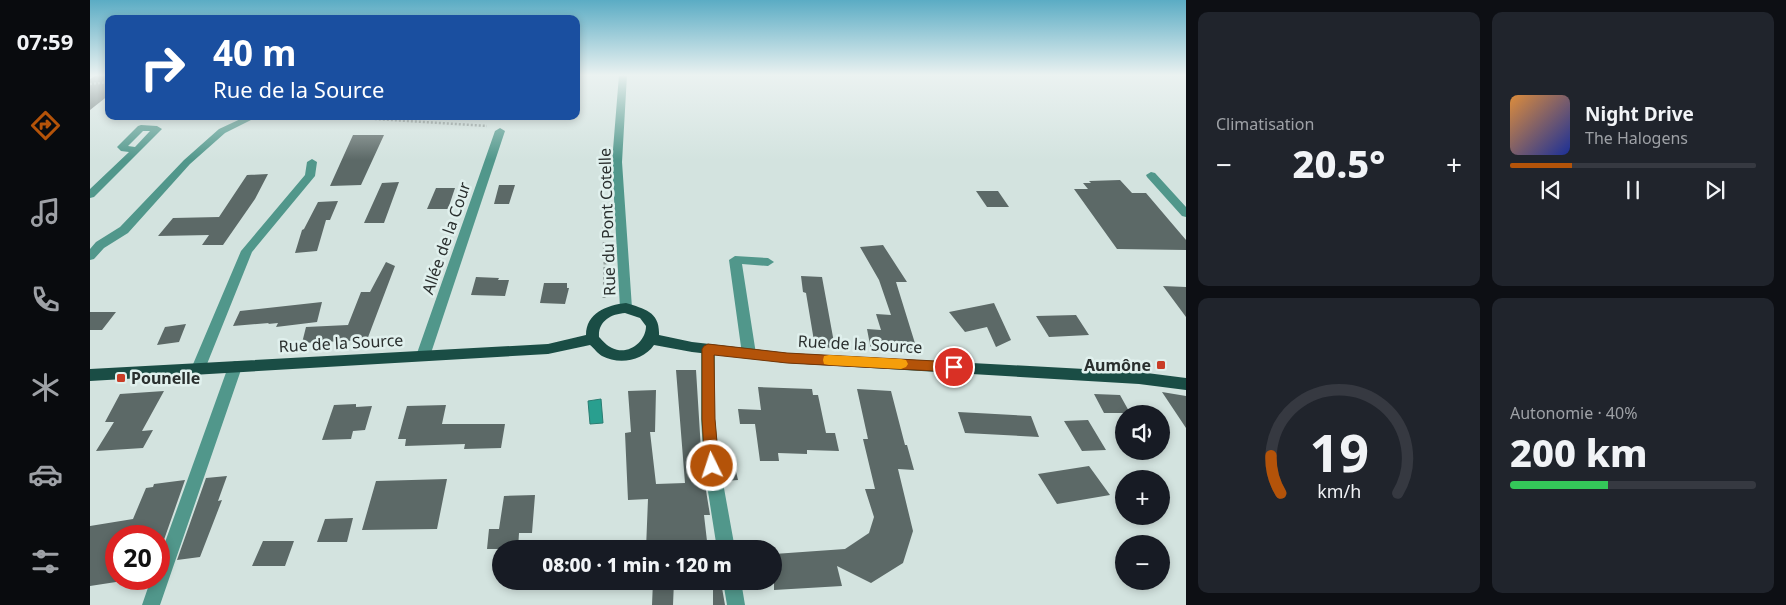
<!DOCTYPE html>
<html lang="fr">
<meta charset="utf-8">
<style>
body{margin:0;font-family:"Noto Sans",sans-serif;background:#20242c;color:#f1f3f6;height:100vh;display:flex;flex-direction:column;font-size:19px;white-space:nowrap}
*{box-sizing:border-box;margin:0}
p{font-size:16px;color:#9ea1a6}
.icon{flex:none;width:28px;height:28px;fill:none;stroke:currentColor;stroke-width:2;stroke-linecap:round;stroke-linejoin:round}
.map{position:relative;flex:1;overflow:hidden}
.drawer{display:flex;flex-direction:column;gap:12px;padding:12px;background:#0d0f14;width:600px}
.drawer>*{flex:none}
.top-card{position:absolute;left:15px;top:15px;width:475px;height:105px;border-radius:10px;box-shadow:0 2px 8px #0003;background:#1a4fa0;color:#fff;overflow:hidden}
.tools{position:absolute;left:1025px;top:405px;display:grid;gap:10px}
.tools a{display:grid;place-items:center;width:55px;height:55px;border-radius:50%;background:#171b24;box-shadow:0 2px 8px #0003;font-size:25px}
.speed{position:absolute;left:15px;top:525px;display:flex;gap:10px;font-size:25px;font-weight:700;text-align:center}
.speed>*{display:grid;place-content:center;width:65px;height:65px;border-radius:50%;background:#171b24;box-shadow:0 2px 8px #0003;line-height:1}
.speed .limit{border:8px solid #d22;background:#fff;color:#111}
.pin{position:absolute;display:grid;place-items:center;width:42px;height:42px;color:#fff;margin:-21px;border:2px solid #fff;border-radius:50%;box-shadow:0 1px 5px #0007}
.me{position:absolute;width:55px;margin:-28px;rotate:356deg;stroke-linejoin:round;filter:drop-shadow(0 0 4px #0008)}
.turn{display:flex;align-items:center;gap:18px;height:105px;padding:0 25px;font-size:22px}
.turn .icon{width:65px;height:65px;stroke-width:2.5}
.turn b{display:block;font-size:35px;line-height:42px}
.big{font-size:38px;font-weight:800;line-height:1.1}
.drawer .tile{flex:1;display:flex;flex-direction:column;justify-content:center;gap:8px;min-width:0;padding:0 18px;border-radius:10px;background:#20242c}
.drawer .dial{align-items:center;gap:0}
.dial svg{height:130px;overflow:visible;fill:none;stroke:#363941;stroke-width:7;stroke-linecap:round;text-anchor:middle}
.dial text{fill:#f1f3f6;stroke:none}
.song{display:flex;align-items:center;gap:15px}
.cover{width:60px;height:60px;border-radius:8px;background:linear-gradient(135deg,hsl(30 70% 55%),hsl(230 70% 35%))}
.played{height:5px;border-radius:2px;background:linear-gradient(90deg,#b45309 25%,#363941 25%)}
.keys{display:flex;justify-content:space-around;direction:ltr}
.heat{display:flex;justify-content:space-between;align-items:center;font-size:28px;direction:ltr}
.charge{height:8px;border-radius:4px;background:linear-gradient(90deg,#34c759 40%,#363941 0)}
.drawer .tiles{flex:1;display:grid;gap:12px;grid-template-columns:repeat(2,1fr)}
.trip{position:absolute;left:402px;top:540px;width:290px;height:50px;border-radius:25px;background:#171b24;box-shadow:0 2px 8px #0003;font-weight:800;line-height:50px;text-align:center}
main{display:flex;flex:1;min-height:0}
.menu{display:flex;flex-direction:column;width:90px;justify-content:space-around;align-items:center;background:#090b0e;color:#9ea1a6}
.menu .icon{width:35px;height:35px}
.menu .on{color:#b45309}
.menu b{font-size:22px;color:#f1f3f6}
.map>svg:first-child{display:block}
.water{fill:#299f8f;stroke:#297d72}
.building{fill:#5c6967}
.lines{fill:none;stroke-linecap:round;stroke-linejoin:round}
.path-far1{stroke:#95a19e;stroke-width:2.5;stroke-dasharray:2 2;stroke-linecap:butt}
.path{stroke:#95a19e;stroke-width:3;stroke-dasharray:2.5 2.5;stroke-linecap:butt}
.minor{fill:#51978b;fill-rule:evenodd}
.major{fill:#1a4d45;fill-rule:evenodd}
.route{fill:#b45309;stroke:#753606}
.slow{fill:#f59e0b}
.poi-dot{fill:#c93d27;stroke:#e0f0ed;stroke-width:2}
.labels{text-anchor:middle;stroke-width:5;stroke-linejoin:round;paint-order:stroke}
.street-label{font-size:16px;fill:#2a2f2e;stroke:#e0f0ed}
.poi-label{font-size:16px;font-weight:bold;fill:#2a2f2e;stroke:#e0f0ed;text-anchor:end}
</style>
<main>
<nav class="menu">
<b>07:59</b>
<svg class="icon on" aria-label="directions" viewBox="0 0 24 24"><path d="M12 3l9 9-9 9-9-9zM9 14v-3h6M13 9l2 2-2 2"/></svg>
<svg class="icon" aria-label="music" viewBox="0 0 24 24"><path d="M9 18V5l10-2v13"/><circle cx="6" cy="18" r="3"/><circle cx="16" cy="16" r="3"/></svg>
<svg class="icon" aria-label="phone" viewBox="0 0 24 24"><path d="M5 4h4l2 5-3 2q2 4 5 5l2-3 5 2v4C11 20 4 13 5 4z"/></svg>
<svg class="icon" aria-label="climate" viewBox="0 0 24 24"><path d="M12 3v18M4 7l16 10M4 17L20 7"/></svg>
<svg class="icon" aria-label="car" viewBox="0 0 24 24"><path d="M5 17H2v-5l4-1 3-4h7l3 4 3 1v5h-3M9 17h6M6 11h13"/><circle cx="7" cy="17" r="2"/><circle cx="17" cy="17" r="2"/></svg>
<svg class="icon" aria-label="filters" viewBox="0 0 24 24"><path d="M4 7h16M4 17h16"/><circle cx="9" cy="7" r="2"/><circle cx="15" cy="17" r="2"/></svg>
</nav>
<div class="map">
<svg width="1096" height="605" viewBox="0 0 1096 605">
<rect width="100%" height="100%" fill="#d3e3df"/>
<path class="water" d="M 511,399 L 513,423 L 500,424 L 498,401 Z"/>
<path class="building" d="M 7,75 L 19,75 L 19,95 L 0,110 L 0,79 Z
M 263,135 L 294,135 L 271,185 L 240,186 Z
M 178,174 L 165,199 L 133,245 L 112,245 L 119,235 L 68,236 L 83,218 L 129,217 L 157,175 Z
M 1030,180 L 1042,193 L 1056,193 L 1096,240 L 1096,250 L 1027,249 L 984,189 L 998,189 L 993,183 L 1001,183 L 999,181 Z
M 309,182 L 294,223 L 274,223 L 292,183 Z
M 409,185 L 425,185 L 419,204 L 404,204 Z
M 346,188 L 365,188 L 358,209 L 337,209 Z
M 886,191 L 908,191 L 919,207 L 897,207 Z
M 248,201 L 240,220 L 236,220 L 227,251 L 205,253 L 212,230 L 214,229 L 228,202 Z
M 793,245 L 817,282 L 806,282 L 828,353 L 781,350 L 777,329 L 791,330 L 786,314 L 801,315 L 789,280 L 770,247 Z
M 296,262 L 305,266 L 277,340 L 212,343 L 216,327 L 258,325 L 271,292 L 280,292 Z
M 711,276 L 732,277 L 745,348 L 725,347 L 716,293 L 713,292 Z
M 386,277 L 409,278 L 408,280 L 419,280 L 415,296 L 381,295 Z
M 454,283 L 477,283 L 477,288 L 479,288 L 475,304 L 450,303 Z
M 1073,286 L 1096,287 L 1096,317 Z
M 232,302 L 227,322 L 186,327 L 188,323 L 178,324 L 179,323 L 143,326 L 150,311 Z
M 904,303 L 921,340 L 906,347 L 897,327 L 875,332 L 859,312 Z
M 0,312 L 26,312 L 12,330 L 0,330 Z
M 986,315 L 999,335 L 959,337 L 946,316 Z
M 96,324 L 89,342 L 67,345 L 75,327 Z
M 586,370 L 606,370 L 612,466 L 620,515 L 614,515 L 617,541 L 605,541 L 605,547 L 556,549 L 558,499 L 538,500 L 535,433 L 541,432 L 538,391 L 566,390 L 565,432 L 560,432 L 566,484 L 595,483 Z
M 668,387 L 722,389 L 723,395 L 728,395 L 736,433 L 745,433 L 749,451 L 717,450 L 717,454 L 688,453 L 689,461 L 670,461 L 665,424 L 650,424 L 648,409 L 671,410 Z
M 767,389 L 801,391 L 815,445 L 817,445 L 824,470 L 808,469 L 823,531 L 813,563 L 781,583 L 747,566 L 752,586 L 684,590 L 684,554 L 755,549 L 779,533 L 784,517 L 775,489 L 785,489 L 773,439 L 778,439 Z
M 74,391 L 52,431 L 63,430 L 53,448 L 6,451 L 24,422 L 15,422 L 30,394 Z
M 1072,392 L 1096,396 L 1096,428 Z
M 1004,394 L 1030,395 L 1040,413 L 1014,413 Z
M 266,404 L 266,407 L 282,406 L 275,430 L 263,431 L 261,439 L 232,440 L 244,405 Z
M 356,405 L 352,424 L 415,424 L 411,448 L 374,449 L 375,444 L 315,446 L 316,439 L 308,439 L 317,406 Z
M 868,412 L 941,416 L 949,437 L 875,433 Z
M 998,420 L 1016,450 L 992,451 L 974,421 Z
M 644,463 L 648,480 L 635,481 L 632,464 Z
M 999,466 L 1020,495 L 967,504 L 948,474 Z
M 137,476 L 128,501 L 132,500 L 110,557 L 87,560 L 116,478 Z
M 357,479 L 347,529 L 272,530 L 286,481 Z
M 95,480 L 69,554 L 69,536 L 26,536 L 26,582 L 0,586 L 0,526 L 43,519 L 56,488 L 63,487 L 64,484 Z
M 445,495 L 442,533 L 429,533 L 428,549 L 397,549 L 399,529 L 409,529 L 414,496 Z
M 263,518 L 257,542 L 227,542 L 235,519 Z
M 173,541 L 204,541 L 195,566 L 162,566 Z
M 563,581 L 584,581 L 583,605 L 562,605 Z
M 623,587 L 632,588 L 635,605 L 623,605 Z"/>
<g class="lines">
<path class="path-far1" d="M 0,84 L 19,82
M 253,117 L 397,126"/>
<path class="path" d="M 513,207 L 515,264 L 514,298"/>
<path class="minor" d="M 529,75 L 537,75 L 532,162 L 542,308 L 540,311 L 532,311 L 530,308 L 522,162 Z
M 157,116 L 169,116 L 135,133 L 100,164 L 38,233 L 14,248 L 4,259 L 0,260 L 0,249 L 6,242 L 30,227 L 94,160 L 129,129 Z
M 51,125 L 67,126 L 72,129 L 4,197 L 0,198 L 0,189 L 39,152 L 31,151 L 27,147 L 48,126 ZM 53,131 L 60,131 L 45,147 L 38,146 Z
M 410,128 L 415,131 L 340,356 L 338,360 L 333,361 L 328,360 L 326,356 L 405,131 Z
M 222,159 L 227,162 L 225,176 L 162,252 L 115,369 L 113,373 L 108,375 L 103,373 L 101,369 L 151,251 L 215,175 L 217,162 Z
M 1061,172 L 1065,173 L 1096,207 L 1096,217 L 1092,216 L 1057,177 L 1056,175 Z
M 645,256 L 678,258 L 684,262 L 678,266 L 652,264 L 666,354 L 664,358 L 659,359 L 654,358 L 652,354 L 639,260 Z
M 618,344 L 623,345 L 625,349 L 625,419 L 630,466 L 645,549 L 627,549 L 614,466 L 611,419 L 611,349 L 613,345 Z
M 145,361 L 150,363 L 152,367 L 70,605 L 52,605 L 61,579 L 69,579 L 69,559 L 138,367 L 140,363 Z
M 633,581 L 651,581 L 655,605 L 637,605 Z"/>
<path class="major" d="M 536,303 C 555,309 570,312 569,335 L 602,342 L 697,353 L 1049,372 L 1096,378 L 1096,390 L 1049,384 L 697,363 L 602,352 L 564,345 C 553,361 529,365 512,356 C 508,354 504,348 500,345 L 458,354 L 0,381 L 0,369 L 458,344 L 496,335 C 496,313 517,305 536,303 ZM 535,313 L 550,318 L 556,326 C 556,342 538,356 522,348 C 517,346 513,341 509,337 C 508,321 521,314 535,313 Z"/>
</g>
<linearGradient id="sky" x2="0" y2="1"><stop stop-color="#5bacc4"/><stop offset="0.47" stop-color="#ebf2f1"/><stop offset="1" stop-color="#ebf2f1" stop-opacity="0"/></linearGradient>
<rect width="1096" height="160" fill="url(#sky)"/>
<path class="route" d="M 618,344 L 697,353 L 864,362 L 868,363 L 870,367 L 868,370 L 864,372 L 697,363 L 624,355 L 625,419 L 629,466 L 627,471 L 622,473 L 617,471 L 615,466 L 612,419 L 612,349 L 614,346 Z"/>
<path class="slow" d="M 739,355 L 811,359 L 816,360 L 818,364 L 816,367 L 811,369 L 739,365 L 734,364 L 733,360 L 734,356 Z"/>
<g class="poi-dot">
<rect x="1066" y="360" width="10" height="10" rx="2.5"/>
<rect x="26" y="373" width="10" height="10" rx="2.5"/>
</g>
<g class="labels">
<g class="street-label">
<text transform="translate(517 222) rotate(-92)" y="6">Rue du Pont Cotelle</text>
<text transform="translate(356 238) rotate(-71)" y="6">Allée de la Cour</text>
<text transform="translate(251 343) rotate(-3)" y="6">Rue de la Source</text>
<text transform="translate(770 344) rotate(3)" y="6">Rue de la Source</text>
</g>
<g class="poi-label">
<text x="1061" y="371">Aumône</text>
<text x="41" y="384" text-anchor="start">Pounelle</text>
</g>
</g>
</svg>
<div class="tools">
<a><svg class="icon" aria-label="sound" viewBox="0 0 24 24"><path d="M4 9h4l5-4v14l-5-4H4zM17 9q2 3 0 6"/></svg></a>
<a>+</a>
<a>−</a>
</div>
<div class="speed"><div class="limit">20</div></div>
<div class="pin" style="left:864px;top:367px;background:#d93025"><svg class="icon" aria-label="arrive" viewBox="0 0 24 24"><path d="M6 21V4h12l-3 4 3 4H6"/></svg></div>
<svg class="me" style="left:622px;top:466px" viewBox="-20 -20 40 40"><circle r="17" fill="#b45309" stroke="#fff" stroke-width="3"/><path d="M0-11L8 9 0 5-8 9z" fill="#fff"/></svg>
<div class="trip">08:00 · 1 min · 120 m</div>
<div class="top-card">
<div class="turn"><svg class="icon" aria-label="right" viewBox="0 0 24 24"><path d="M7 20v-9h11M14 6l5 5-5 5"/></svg><div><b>40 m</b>Rue de la Source</div></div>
</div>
</div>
<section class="drawer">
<div class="tiles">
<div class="tile"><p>Climatisation</p>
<div class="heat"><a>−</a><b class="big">20.5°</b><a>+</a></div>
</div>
<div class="tile">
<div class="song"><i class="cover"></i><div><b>Night Drive</b><p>The Halogens</p></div></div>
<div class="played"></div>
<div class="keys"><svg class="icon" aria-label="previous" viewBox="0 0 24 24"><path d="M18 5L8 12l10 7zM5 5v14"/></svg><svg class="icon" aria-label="pause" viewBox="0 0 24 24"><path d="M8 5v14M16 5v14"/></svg><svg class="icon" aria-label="next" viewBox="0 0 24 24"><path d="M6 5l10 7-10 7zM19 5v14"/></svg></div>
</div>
<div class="tile dial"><svg viewBox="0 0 100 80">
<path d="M14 69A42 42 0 1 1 86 69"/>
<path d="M14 69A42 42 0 0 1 8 46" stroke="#b45309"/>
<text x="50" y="56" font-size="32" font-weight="700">19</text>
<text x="50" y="72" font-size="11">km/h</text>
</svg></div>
<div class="tile"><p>Autonomie · 40%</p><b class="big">200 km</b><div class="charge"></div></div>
</div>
</section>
</main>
